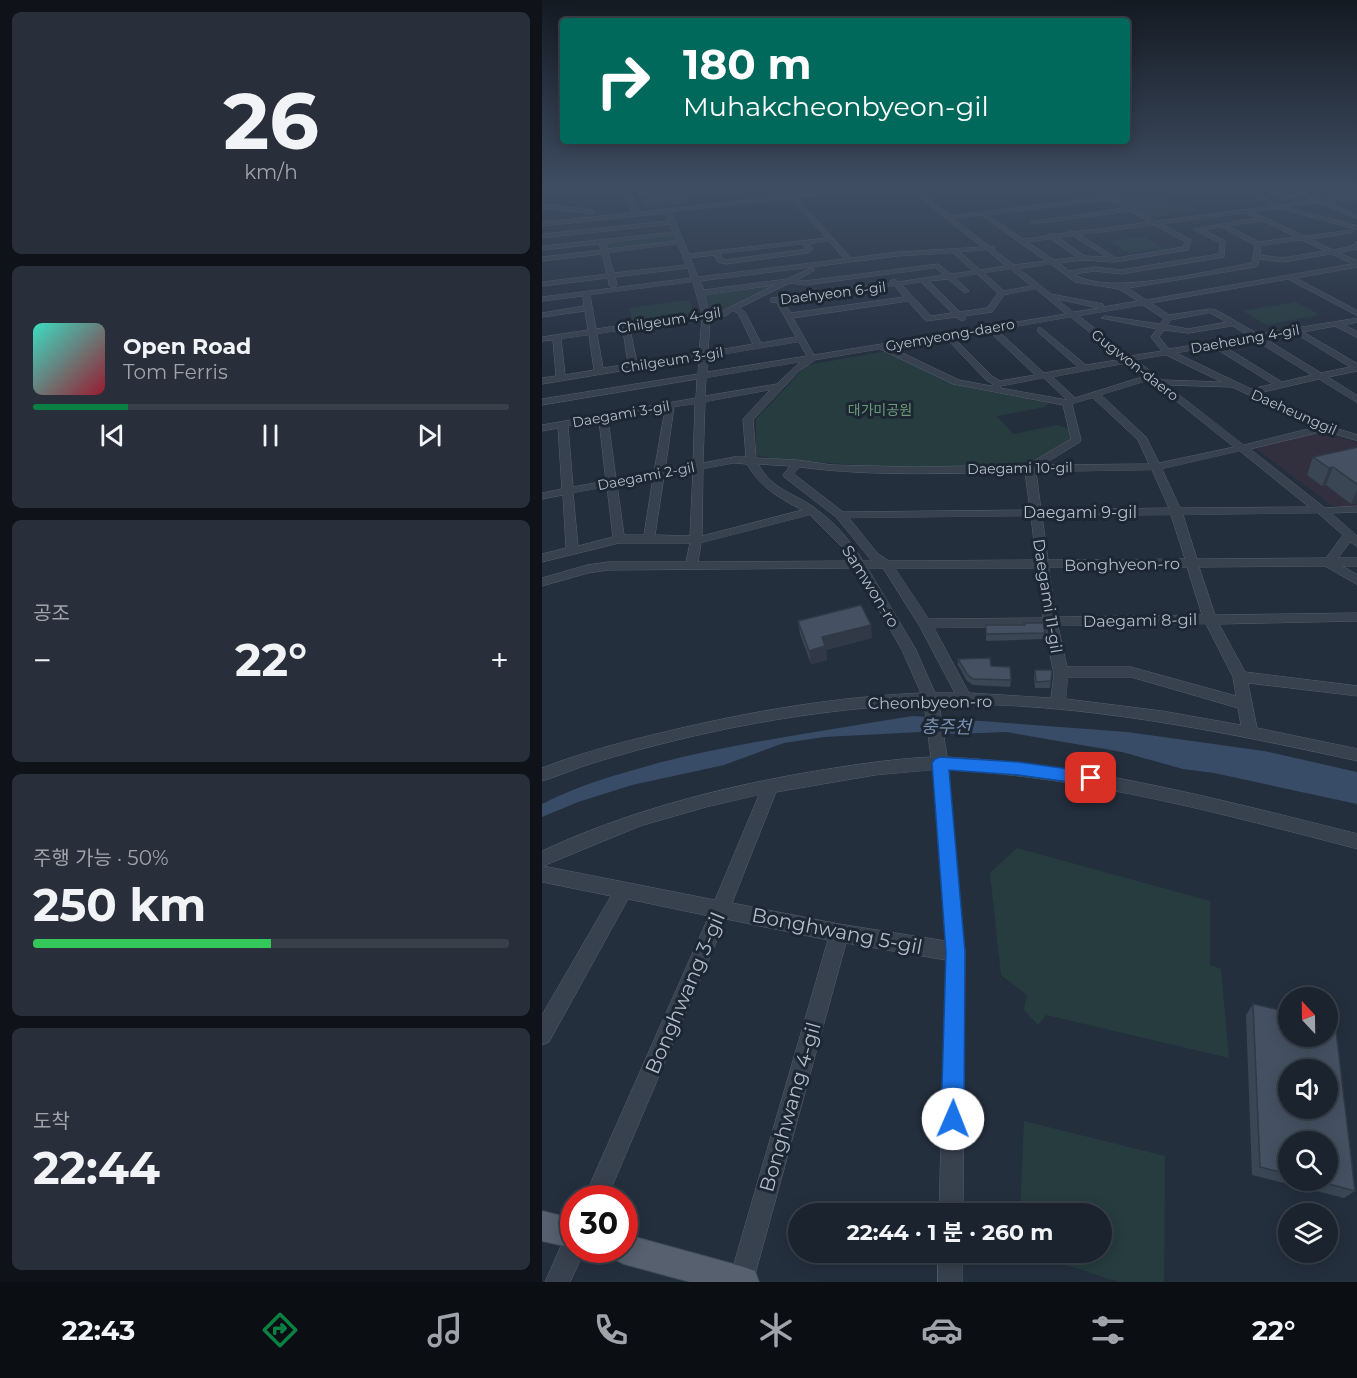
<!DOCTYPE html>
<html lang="ko">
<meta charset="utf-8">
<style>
body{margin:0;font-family:Montserrat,"Noto Sans KR",sans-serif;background:#282f3a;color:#f1f3f6;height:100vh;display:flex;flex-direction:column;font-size:22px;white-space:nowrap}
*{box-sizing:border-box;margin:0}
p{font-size:20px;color:#a0a4aa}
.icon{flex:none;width:33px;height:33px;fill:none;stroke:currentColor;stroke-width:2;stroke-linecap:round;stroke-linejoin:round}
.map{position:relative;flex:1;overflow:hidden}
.panel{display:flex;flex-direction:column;gap:12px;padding:12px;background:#0f1319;width:542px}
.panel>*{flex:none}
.top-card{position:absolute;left:18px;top:18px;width:570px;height:126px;border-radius:6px;box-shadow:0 3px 15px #0003,0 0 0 2px #39404a;background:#00695c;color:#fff;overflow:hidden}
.needle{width:39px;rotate:338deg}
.controls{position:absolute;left:736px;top:987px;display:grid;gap:12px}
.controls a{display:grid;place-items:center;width:60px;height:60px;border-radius:50%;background:#1b232e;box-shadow:0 3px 15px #0003,0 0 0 2px #39404a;font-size:30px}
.speed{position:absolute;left:18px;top:1185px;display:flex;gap:12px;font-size:30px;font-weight:700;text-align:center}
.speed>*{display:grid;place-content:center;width:78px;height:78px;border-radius:50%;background:#1b232e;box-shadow:0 3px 15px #0003,0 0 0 2px #39404a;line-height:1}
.speed .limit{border:9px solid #d22;background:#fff;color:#111}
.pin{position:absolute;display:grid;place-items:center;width:51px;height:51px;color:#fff;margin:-26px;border-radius:12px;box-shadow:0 3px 9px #0006}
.me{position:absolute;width:66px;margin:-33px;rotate:1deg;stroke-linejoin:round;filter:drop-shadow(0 0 4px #0008)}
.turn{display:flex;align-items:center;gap:21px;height:126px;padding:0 24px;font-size:27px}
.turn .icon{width:78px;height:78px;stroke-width:2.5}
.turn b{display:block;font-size:42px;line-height:51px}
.big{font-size:45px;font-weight:700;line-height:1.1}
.panel .card{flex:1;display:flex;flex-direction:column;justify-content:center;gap:9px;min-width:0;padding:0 21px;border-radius:9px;background:#282f3a}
.panel .dial{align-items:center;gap:0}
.dial b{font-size:78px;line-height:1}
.song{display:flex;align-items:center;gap:18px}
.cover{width:72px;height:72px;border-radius:9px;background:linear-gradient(135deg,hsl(170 70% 55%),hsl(350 70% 35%))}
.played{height:6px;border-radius:3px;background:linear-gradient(90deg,#0b8043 20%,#39404a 20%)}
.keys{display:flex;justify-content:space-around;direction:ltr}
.heat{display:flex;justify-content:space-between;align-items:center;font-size:33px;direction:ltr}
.charge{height:9px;border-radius:4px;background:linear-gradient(90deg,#34c759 50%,#39404a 0)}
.trip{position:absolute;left:246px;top:1203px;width:324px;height:60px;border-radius:30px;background:#1b232e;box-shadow:0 3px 15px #0003,0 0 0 2px #39404a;font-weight:700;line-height:60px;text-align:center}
.menu{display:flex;height:96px;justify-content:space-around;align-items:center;background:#0b0e12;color:#a0a4aa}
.menu .icon{width:42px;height:42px}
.menu .current{color:#0b8043}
.menu b{font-size:27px;color:#f1f3f6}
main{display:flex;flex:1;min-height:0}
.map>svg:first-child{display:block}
.medical{fill:#32303f}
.green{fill:#263c3f}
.water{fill:#394c67}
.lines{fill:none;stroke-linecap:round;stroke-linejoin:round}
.minor-casing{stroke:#565f6c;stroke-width:1}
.major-casing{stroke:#414a57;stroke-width:2}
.minor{fill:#38414e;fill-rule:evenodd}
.major{fill:#56606e;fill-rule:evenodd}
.wall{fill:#3b4654;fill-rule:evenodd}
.shaded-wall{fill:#303945}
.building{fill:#455162;stroke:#303945;stroke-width:1.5;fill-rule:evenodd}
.route{fill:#1a73e8;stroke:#114b97;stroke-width:1.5}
.labels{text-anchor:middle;stroke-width:6;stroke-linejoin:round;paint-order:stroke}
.far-street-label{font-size:14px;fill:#b4bcc9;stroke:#1d2633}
.far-park-label{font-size:14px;fill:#6b9a76;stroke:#1d2633}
.street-label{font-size:16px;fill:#b4bcc9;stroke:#1d2633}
.water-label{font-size:18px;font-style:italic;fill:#7c92b1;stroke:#1d2633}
.near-street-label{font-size:20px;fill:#b4bcc9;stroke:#1d2633}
</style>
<main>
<section class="panel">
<div class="card dial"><b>26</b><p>km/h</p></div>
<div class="card">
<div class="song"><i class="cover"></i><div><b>Open Road</b><p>Tom Ferris</p></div></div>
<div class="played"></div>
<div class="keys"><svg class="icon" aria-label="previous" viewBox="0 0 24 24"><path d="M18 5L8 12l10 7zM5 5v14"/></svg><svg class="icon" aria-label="pause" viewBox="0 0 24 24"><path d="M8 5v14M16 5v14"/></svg><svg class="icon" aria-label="next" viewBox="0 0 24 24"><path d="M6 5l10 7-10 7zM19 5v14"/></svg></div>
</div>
<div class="card"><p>공조</p>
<div class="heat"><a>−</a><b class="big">22°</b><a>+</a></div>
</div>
<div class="card"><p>주행 가능 · 50%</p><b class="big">250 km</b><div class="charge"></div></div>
<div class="card"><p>도착</p><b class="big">22:44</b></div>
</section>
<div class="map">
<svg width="816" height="1282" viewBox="0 0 816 1282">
<rect width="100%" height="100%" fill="#242f3e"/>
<path class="medical" d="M 782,431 L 815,443 L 815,506 L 792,507 L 712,447 Z"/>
<path class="green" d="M 579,187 L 601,187 L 626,202 L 634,202 L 661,211 L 611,218 L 572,198 Z
M 133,235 L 136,241 L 132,242 L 66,250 L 64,243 Z
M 603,237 L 623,249 L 587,253 L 570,243 L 572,240 Z
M 230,284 L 233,286 L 202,302 L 173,312 L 168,311 L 163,294 Z
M 147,300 L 152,313 L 91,322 L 87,308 Z
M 754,302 L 778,315 L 724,325 L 701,311 Z
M 345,351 L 413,385 L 507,403 L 503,407 L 455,416 L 471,434 L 515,425 L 527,429 L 529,439 L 483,466 L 365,468 L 241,460 L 214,455 L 214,419 L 265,365 Z
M 475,848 L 668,901 L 668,965 L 679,969 L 687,1058 L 504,1015 L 496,1025 L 482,1010 L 485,995 L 459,975 L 448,873 Z
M 482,1121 L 623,1156 L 622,1282 L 577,1282 L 496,1256 L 493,1253 L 560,1252 L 560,1214 L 478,1213 Z"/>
<path class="water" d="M 371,716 L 585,732 L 722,751 L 815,772 L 815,804 L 672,773 L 641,769 L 580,752 L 464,732 L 414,734 L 379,732 L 282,737 L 242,743 L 182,765 L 90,785 L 36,802 L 0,817 L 0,804 C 36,785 77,774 116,763 C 200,742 286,730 371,716 Z"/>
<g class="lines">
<defs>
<path id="minor" d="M 6,187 L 14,187 L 0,194 L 0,190 Z
M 81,187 L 87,187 L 96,212 L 330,187 L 350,187 L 255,198 L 309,258 L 356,252 L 440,247 L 365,187 L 372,187 L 409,216 L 568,196 L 615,221 L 731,206 L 693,187 L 701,187 L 738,205 L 771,200 L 741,187 L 749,187 L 778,199 L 816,194 L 816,198 L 785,202 L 816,215 L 816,219 L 777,203 L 744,207 L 816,226 L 816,230 L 737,208 L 711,212 L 762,236 L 811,230 L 809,233 L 768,239 L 791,250 L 810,246 L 816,240 L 815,249 L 797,253 L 816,261 L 816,267 L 754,278 L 816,311 L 816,316 L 746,279 L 609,303 L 627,315 L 668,309 L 674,310 L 716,334 L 816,318 L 816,322 L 802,325 L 816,332 L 816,338 L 793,326 L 761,332 L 816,364 L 816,371 L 786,377 L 816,396 L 816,403 L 777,379 L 717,393 L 786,426 L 816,435 L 816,441 L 783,431 L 708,449 L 783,508 L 816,506 L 816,512 L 789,513 L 816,537 L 816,547 L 808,542 L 796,558 L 816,558 L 816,566 L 800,566 L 816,575 L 816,585 L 783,566 L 657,567 L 673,615 L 816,613 L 816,621 L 677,624 L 703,672 L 816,686 L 816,696 L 706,683 L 715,728 L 816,749 L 816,761 C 678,731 538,702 397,704 L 405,757 C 545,764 680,800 816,834 L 816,849 C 681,814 546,777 406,770 L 423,952 L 421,1214 L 397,1214 L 404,960 L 304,943 L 211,1282 L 187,1281 L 286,940 L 184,919 L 65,1198 L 42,1198 L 167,916 L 86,899 L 7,1042 L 0,1045 L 0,1015 L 69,896 L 0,882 L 0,851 C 84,812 172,789 262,773 C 304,766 347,759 389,757 L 382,704 C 270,709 159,730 51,763 C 34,768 17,776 0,781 L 0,768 C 41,752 84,741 127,731 C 210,711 294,697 379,693 L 360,650 L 313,568 L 66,570 L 46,573 L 0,586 L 0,578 L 45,565 L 66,562 L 144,562 L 148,543 L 77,543 L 0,562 L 0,554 L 24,548 L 21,495 L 0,499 L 0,493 L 20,489 L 16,428 L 0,431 L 0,425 L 154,398 L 155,379 L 0,405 L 0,399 L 156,374 L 157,358 L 0,384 L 0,378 L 14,376 L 11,340 L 0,341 L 0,337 L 46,330 L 43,311 L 0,317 L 0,313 L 42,306 L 41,296 L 0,301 L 0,297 L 149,278 L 146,268 L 73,277 L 75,285 L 71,287 L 67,285 L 66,278 L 0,286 L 0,282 L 65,274 L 60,254 L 0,261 L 0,257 L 59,250 L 57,244 L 0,250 L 0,246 L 131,232 L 128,224 L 0,238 L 0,234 L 127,221 L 124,213 L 0,226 L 0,222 L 90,213 ZM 250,199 L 284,238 L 147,254 L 129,212 ZM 567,200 L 583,208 L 487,222 L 490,224 L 588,211 L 608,222 L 533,232 L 529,230 C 523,233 516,236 508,233 L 505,236 L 481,239 L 446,215 ZM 704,213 L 715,218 L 651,229 L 678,243 L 677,254 L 579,270 L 553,267 L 527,271 L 517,263 L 541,260 L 573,262 L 646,250 L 649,240 L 620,224 ZM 439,215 L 504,261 L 472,265 L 452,250 L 453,247 L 447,246 L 412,219 ZM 721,221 L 754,237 L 717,242 L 686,226 ZM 613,225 L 643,242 L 641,247 L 574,258 L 538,235 ZM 679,227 L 713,245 L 710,263 C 669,270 565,297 532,274 L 553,271 L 579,274 L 682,257 L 683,241 L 662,230 ZM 133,235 L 135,241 L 65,249 L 64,243 ZM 531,236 L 565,257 L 543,256 L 517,238 ZM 509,239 L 535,257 L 512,260 L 486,242 ZM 760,240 L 783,251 L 741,258 L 718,255 L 719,246 ZM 287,241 L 302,259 L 156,277 L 148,258 L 172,255 L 176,262 L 184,264 L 266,253 L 271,249 L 267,244 ZM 136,244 L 144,265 L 72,273 L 66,253 ZM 261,244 L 264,249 L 184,260 L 181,259 L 178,254 ZM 445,250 L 464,266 L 438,270 L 418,252 ZM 411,253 L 431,271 L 409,274 L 396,264 L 263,281 L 255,280 L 273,270 L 271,267 L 245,279 L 162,290 L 158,281 L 356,256 ZM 790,254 L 810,264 L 604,300 L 586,288 L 713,267 L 716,265 L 717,259 L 741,262 ZM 509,264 L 533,282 L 577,289 L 596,301 L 561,307 L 561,304 L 509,294 L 477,269 ZM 394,268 L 402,275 L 356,282 L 352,279 L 348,281 L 349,283 L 229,298 L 229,302 L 235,303 L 254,337 L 219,343 L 203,312 L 197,308 L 248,283 L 263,285 ZM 469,269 L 489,286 L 462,291 L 442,273 ZM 435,274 L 456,293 L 445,308 L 418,312 L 387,281 L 406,279 L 423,293 L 427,291 L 413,278 ZM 151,282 L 160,314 L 54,329 L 48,295 ZM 381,282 L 381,284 L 410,313 L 389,316 L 360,285 ZM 233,285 L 178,312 L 167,313 L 163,295 ZM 353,286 L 362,297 L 249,313 L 243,303 ZM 494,289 L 524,314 L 272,355 L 251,318 L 366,301 L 384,321 L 414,317 L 420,321 L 424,319 L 422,316 L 450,312 L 462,295 ZM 515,299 L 557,308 L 532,312 ZM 601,305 L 622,319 L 618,324 L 563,316 L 559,318 L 615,329 L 609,337 L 620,351 L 588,356 L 537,316 ZM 191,311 L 196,313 L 211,344 L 166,352 L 168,318 L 183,316 ZM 668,313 L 685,322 L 646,329 L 625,325 L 629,320 ZM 529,317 L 581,359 L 544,365 L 499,328 L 496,328 L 496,332 L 536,367 L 502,373 L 455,330 ZM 160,319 L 157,353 L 95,363 L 88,329 ZM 691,326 L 707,336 L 627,349 L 617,337 L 622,330 L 646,333 ZM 81,330 L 86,364 L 61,368 L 55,334 ZM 447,331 L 493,375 L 458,381 L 450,376 L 411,337 ZM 753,333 L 808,367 L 779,373 L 722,338 ZM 47,335 L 52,370 L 23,375 L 19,339 ZM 404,338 L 444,380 L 451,384 L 449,386 L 417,380 L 348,347 ZM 713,340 L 770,375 L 740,382 L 680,345 ZM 257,342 L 265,356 L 165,372 L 165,357 ZM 671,347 L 731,384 L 709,389 L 634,353 ZM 338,349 L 411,384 L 521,405 L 529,439 L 485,465 L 371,467 L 290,465 L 255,460 L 214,458 L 211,420 L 257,371 L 273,360 ZM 624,355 L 680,382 L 620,380 L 594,360 ZM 258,362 L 235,384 L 163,396 L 164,378 ZM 586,363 L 603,376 L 533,398 L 511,377 ZM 502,378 L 525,400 L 458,388 L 460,386 ZM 608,380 L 692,447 L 617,463 L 604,437 L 559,395 ZM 625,385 L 690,387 L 774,427 L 702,445 ZM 228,390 L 201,419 L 204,457 L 192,457 L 161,463 L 163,402 ZM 551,398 L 596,440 L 607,464 L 500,465 L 538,442 L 539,440 L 530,404 ZM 153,404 L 151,465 L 123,470 L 132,407 ZM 123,409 L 112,472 L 74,479 L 66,419 ZM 57,421 L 64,481 L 31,487 L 26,426 ZM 698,451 L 767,507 L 638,508 L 620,469 ZM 192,463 L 205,464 C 218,487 237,498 260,510 L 160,536 L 161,469 ZM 216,464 L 248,466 L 241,475 L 242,477 L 294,517 L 330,561 L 321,561 C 310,542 292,522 274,509 C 252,492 232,492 216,464 ZM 258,467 C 332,477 408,473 483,472 L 488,510 L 301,512 L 252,474 ZM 610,470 L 627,508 L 499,510 L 494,472 ZM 151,471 L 148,536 L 113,535 L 122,476 ZM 111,478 L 102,535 L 82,535 L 75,485 ZM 65,487 L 71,537 L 36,546 L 31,493 ZM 776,513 L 801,535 L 784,558 L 655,559 L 641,515 ZM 268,515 L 302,549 L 309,561 L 156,562 L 159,543 ZM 629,515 L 643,559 L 506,560 L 500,516 ZM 489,516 L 494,560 L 347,561 L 335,553 L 307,518 ZM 507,567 L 645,567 L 660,615 L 514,617 ZM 326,568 L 341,568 L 377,625 L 413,693 L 393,693 L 374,650 ZM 353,568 L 495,568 L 501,618 L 387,619 ZM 664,624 L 691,677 L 694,696 L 589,667 L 525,667 L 516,626 ZM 502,627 L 512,674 L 509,698 L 427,693 L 392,628 ZM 526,677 L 589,677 L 696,708 L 699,725 L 620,711 L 524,699 ZM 391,770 L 404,941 L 297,924 L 190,903 L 234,792 L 333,775 ZM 217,795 L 173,900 L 1,866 L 98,826 L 164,807 Z
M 164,187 L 170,187 L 173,191 L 227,187 L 171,195 Z
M 715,187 C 725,187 730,192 739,195 C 745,197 752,194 758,196 L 740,200 Z
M 0,204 L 50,210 L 53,212 L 50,214 L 0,208 Z
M 32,1234 L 32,1250 L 43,1250 L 28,1282 L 3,1282 L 23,1237 Z
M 396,1252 L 420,1252 L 420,1282 L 396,1282 Z"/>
<path id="major" d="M 0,1211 L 32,1219 L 32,1248 L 0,1241 Z
M 82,1234 L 202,1267 L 213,1271 L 217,1282 L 148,1282 L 82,1264 L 72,1259 L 67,1250 L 82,1250 Z"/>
</defs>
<use href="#minor" class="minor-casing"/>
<use href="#major" class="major-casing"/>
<use href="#minor" class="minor"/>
<use href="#major" class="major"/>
</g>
<path class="wall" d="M 93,187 L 157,187 L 158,194 L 146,195 L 148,203 L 102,208 Z
M 816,447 L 816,503 L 809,504 L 784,485 L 780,486 L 765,475 L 771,457 Z
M 256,621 L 330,638 L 284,650 L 285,660 L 269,664 L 258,634 Z
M 444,625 L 482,625 L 503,633 L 502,639 L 444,641 Z
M 416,659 L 449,666 L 469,680 L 468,687 L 431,685 L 425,681 L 416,665 Z
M 493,670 L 510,670 L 508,688 L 493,688 L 492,677 Z
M 711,1004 L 813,1191 L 802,1198 L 710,1175 L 704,1015 ZM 747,1142 L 786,1180 L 747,1180 Z"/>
<path class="shaded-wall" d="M 142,187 L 157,187 L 158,194 L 146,195 L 148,203 L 102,208 L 99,195 Z
M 791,467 L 784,485 L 780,486 L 787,468 Z
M 816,488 L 816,503 L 809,504 Z
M 329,625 L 330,638 L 284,650 L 285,660 L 269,664 L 267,651 L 280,637 Z"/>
<path class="building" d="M 96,187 L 143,187 L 145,190 L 99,195 Z
M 816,447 L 816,485 L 791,467 L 787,468 L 771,457 Z
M 319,605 L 329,625 L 280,637 L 283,646 L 267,651 L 256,621 Z
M 482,623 L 501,623 L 503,633 L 444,634 L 444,625 L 483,625 Z
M 448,658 L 449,666 L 468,667 L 469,680 L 431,679 L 425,674 L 416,659 Z
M 493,670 L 510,670 L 509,681 L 494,682 Z
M 711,1004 L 747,1012 L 747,1036 L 786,1036 L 786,1021 L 793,1022 L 813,1191 L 772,1180 L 786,1180 L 786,1142 L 747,1142 L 747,1174 L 718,1167 ZM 747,1070 L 786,1070 L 786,1108 L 747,1108 Z"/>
<linearGradient id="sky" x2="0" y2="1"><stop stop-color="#141a22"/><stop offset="0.51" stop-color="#3f4d63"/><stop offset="1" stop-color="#3f4d63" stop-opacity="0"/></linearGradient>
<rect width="816" height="367" fill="url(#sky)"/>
<path class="route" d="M 398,757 L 476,762 L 549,772 L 554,774 L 557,778 L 554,783 L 549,785 L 476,775 L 407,770 L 423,952 L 422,1119 L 418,1126 L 411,1130 L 403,1126 L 399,1119 L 404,952 L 390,763 L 393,759 Z"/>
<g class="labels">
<g class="far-street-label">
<text transform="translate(291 293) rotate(-7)" y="5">Daehyeon 6-gil</text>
<text transform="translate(127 320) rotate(-9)" y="5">Chilgeum 4-gil</text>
<text transform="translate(408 335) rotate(-10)" y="5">Gyemyeong-daero</text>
<text transform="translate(703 339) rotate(-10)" y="5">Daeheung 4-gil</text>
<text transform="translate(130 360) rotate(-9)" y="5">Chilgeum 3-gil</text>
<text transform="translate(593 365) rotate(38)" y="5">Gugwon-daero</text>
<text transform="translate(752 412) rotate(24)" y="5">Daeheunggil</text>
<text transform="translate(79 414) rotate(-10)" y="5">Daegami 3-gil</text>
<text transform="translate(478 468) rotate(-1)" y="5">Daegami 10-gil</text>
<text transform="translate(104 476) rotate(-11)" y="5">Daegami 2-gil</text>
</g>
<g class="far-park-label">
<text x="338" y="415">대가미공원</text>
</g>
<g class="street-label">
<text x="538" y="518">Daegami 9-gil</text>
<text transform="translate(580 564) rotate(-1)" y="6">Bonghyeon-ro</text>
<text transform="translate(329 586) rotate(58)" y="6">Samwon-ro</text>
<text transform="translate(506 596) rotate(81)" y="6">Daegami 11-gil</text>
<text transform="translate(598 620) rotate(-1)" y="6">Daegami 8-gil</text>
<text transform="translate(388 702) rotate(-1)" y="6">Cheonbyeon-ro</text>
</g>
<g class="water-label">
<text transform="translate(404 727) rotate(1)" y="6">충주천</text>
</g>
<g class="near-street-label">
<text transform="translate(295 931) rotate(11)" y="7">Bonghwang 5-gil</text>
<text transform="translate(143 993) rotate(-67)" y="7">Bonghwang 3-gil</text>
<text transform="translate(248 1107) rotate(-74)" y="7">Bonghwang 4-gil</text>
</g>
</g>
</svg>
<div class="controls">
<a><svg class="needle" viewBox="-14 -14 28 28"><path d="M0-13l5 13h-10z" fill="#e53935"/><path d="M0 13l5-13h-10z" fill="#a0a4aa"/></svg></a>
<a><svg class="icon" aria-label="sound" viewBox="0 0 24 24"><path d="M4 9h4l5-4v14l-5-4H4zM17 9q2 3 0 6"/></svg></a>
<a><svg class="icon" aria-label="search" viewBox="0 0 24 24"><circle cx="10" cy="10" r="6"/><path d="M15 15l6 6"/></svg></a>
<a><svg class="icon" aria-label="layers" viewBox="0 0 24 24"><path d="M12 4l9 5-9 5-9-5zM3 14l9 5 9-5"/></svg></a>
</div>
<div class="speed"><div class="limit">30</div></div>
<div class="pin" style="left:549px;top:778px;background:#d93025"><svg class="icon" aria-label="arrive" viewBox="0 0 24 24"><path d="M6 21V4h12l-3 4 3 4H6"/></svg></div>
<svg class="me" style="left:411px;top:1119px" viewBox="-20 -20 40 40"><circle r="19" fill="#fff"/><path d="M0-13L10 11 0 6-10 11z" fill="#1a73e8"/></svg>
<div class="trip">22:44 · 1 분 · 260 m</div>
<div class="top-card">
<div class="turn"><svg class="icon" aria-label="right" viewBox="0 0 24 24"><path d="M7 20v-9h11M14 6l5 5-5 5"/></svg><div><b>180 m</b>Muhakcheonbyeon-gil</div></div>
</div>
</div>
</main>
<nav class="menu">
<b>22:43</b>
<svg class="icon current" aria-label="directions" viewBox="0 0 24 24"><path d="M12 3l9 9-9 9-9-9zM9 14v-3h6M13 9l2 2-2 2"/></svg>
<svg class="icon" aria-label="music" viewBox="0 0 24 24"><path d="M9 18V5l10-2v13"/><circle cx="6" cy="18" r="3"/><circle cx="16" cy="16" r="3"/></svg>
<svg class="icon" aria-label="phone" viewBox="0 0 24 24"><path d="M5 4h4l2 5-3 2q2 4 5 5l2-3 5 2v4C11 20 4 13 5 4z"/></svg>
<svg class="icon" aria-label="climate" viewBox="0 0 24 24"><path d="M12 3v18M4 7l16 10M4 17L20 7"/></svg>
<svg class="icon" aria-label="car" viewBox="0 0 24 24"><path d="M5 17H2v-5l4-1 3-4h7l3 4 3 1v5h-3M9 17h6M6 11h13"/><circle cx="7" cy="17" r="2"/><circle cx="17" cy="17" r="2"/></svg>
<svg class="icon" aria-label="filters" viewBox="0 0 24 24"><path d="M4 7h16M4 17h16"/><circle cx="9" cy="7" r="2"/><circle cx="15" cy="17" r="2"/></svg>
<b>22°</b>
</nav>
